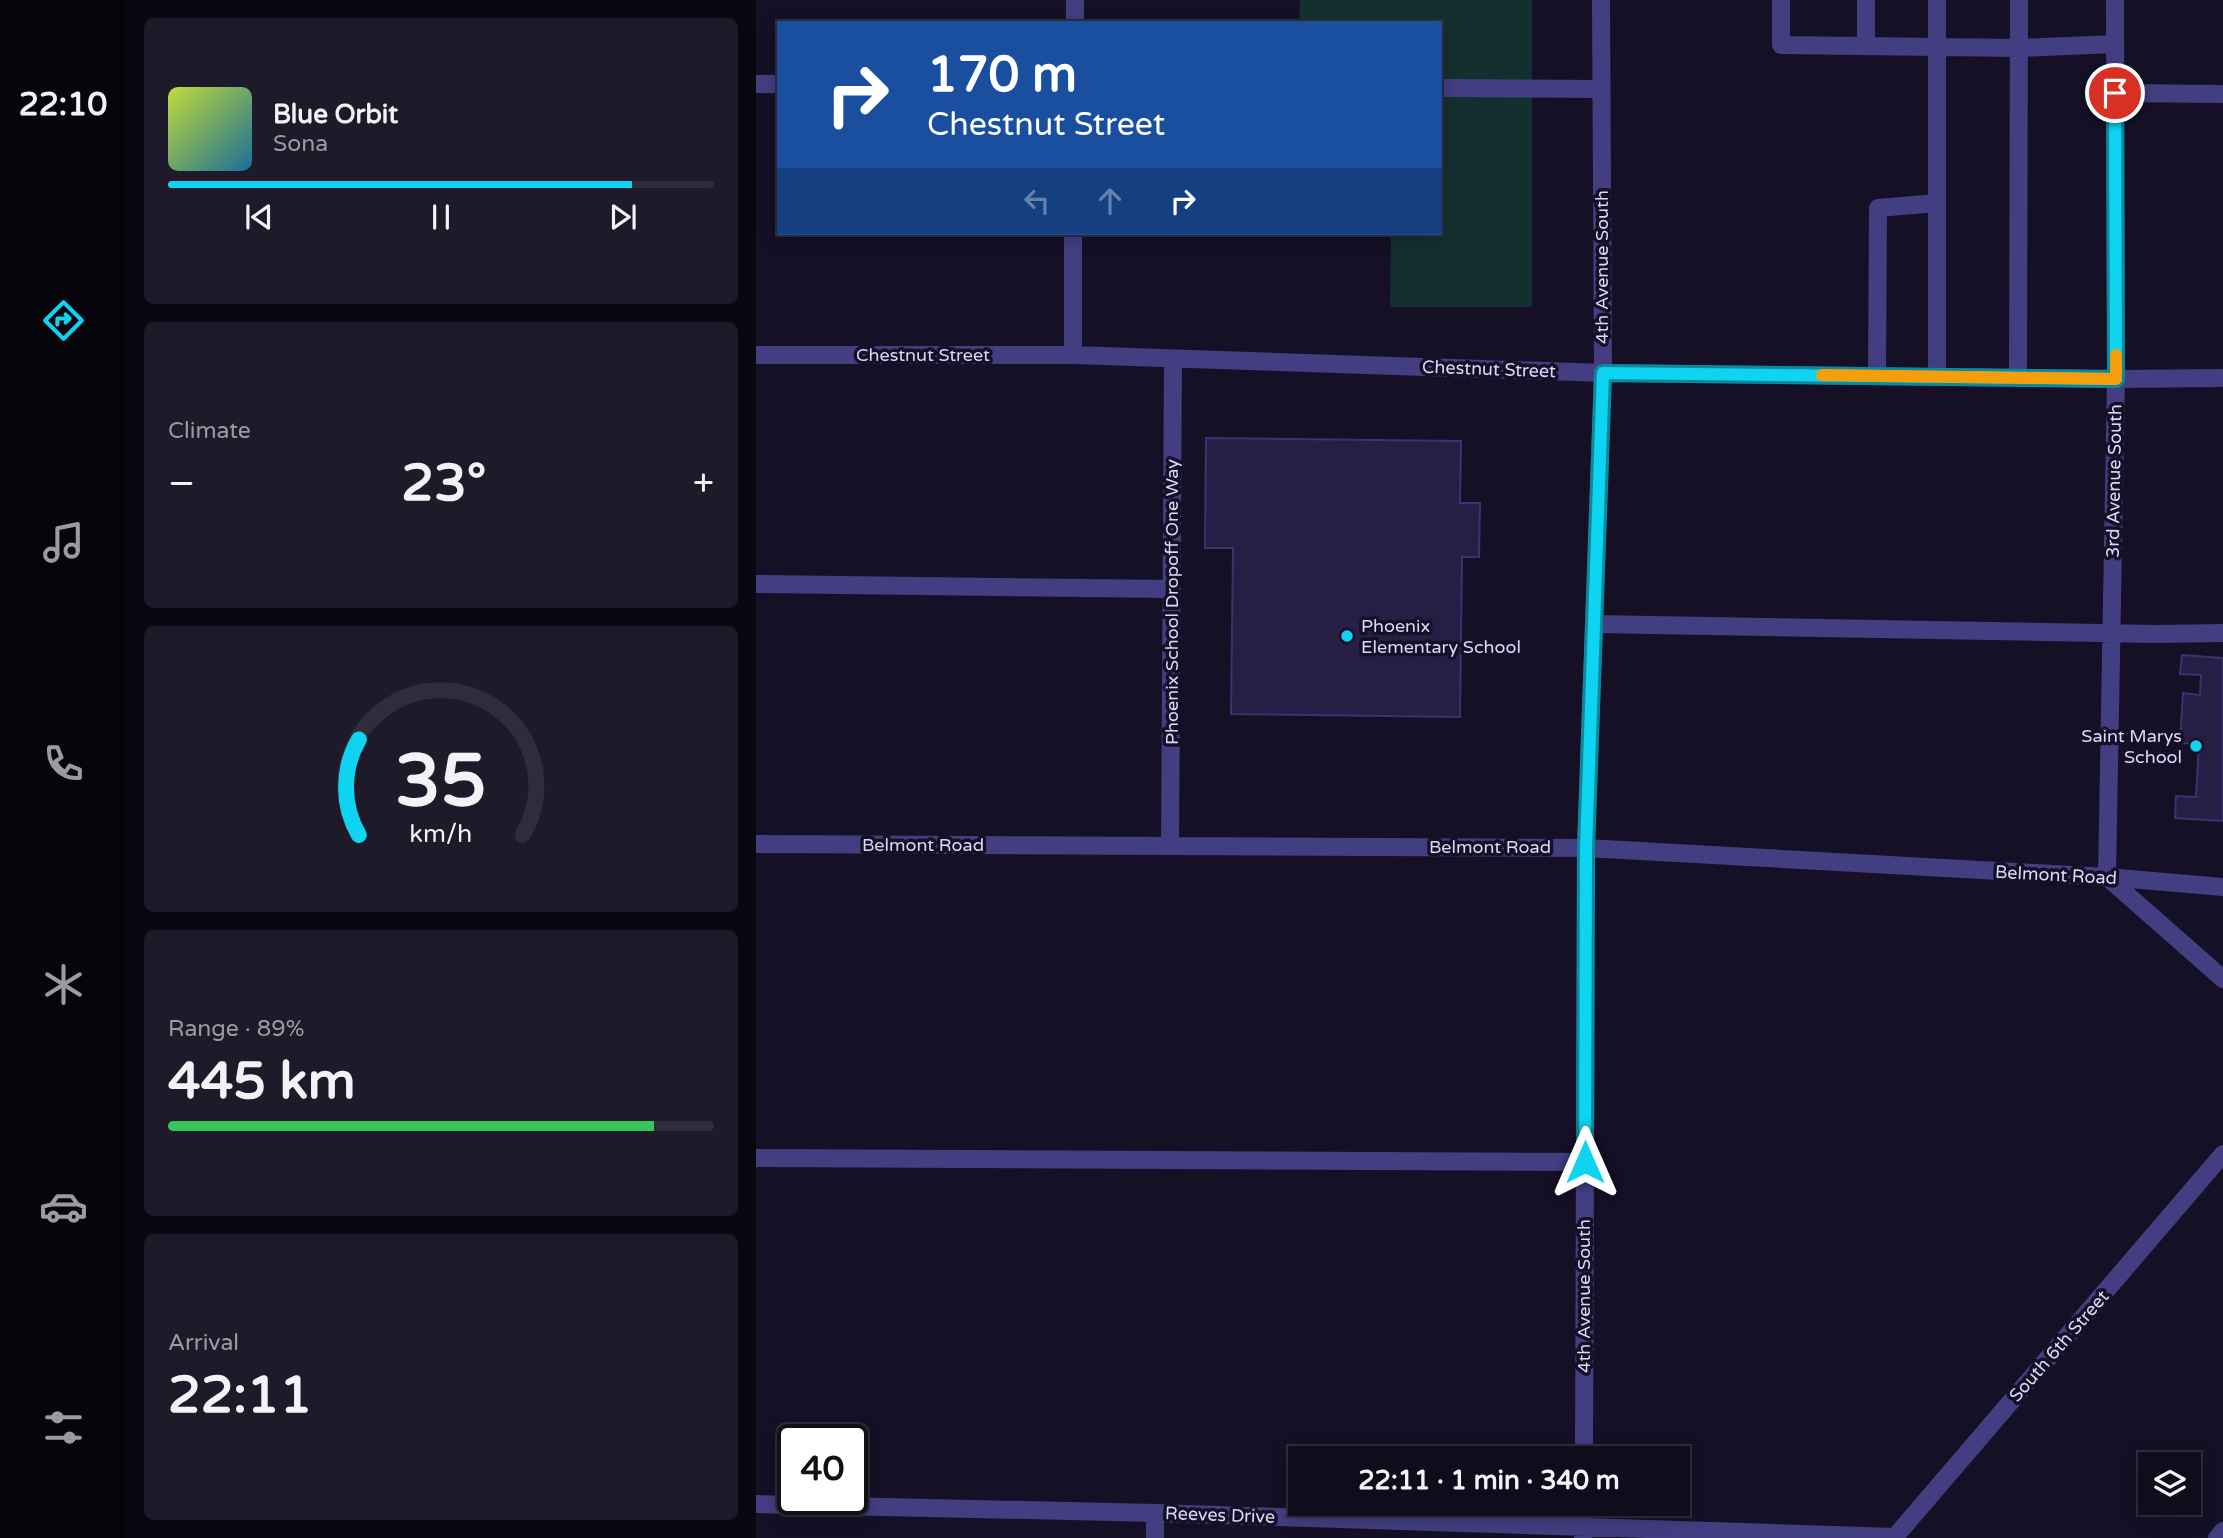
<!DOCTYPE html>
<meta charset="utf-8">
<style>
body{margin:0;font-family:"Varela Round",sans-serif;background:#1e1a29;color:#f1f3f6;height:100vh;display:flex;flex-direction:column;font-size:26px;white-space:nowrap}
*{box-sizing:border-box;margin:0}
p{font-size:23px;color:#9c9ba3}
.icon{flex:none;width:38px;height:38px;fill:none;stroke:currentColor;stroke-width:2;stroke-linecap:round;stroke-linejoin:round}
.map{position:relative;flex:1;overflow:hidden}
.details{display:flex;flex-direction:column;gap:18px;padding:18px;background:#09070f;width:630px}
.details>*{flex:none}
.top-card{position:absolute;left:21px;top:21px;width:665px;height:214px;border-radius:0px;box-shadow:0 4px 18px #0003,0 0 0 2px #302c3b;background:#1a4fa0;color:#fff;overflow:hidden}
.buttons{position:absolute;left:1382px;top:1452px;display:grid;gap:14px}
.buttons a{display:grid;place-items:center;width:63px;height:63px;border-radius:0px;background:#100c1c;box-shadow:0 4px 18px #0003,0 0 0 2px #302c3b;font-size:35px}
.speed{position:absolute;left:21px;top:1424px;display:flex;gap:14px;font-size:35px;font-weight:700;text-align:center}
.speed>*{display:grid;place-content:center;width:91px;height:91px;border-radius:50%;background:#100c1c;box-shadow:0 4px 18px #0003,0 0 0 2px #302c3b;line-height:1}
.speed .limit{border:4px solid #111;border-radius:10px;background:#fff;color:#111}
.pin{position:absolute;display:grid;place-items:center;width:60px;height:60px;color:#fff;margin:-30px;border:4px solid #fff;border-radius:50%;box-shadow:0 2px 7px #0007}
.me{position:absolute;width:77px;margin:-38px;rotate:0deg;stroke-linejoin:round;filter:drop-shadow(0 0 5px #0008)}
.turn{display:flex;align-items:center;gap:24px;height:147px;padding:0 35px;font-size:32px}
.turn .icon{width:91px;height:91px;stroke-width:2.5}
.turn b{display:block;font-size:49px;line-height:60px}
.lanes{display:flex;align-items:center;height:66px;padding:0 35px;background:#0003;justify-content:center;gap:35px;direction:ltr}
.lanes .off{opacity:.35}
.big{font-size:52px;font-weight:800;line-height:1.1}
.details .tile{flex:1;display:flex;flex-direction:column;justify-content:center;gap:10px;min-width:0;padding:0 24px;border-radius:10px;background:#1e1a29}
.details .dial{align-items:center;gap:0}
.dial svg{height:182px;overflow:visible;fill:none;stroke:#302c3b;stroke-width:7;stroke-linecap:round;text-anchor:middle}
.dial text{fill:#f1f3f6;stroke:none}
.song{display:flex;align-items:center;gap:21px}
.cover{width:84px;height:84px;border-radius:10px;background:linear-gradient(135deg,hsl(70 70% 55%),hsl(200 70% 35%))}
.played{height:7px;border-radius:4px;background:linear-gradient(90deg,#0ed4f1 85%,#302c3b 85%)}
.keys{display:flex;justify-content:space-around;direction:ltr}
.heat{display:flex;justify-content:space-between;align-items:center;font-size:38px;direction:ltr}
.charge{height:10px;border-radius:5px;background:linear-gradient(90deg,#34c759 89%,#302c3b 0)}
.trip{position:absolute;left:532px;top:1446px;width:402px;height:70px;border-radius:0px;background:#100c1c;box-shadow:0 4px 18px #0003,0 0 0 2px #302c3b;font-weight:800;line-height:70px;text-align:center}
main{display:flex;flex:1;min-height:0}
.tabs{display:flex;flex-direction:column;width:126px;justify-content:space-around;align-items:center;background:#06050b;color:#9c9ba3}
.tabs .icon{width:49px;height:49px}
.tabs .on{color:#0ed4f1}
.tabs b{font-size:32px;color:#f1f3f6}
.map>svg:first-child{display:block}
.green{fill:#142f2f}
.building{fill:#271e45;stroke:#3f3170;stroke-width:2}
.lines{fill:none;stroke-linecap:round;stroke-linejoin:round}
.minor{stroke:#433e81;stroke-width:18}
.route-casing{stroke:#098a9d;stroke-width:18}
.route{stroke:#0ed4f1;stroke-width:12}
.slow{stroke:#f59e0b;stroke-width:12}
.poi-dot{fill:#0ed4f1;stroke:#151025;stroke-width:2.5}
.labels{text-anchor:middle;stroke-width:7;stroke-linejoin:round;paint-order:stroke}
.street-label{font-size:18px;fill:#dcd7fd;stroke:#151025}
.poi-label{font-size:18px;fill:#dcd7fd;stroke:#151025;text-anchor:start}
</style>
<main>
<nav class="tabs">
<b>22:10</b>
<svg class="icon on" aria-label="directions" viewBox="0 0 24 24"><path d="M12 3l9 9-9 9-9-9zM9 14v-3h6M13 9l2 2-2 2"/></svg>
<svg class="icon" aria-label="music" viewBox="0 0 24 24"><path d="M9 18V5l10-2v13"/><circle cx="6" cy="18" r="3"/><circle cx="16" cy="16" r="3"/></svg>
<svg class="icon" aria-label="phone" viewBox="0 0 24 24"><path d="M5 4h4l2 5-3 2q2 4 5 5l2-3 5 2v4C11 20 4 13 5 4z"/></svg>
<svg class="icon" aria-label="climate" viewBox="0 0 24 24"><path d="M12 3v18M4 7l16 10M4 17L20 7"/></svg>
<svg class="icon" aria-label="car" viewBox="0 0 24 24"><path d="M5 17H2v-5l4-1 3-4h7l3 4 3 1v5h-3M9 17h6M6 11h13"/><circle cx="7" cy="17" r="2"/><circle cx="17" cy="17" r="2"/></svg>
<svg class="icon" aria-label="filters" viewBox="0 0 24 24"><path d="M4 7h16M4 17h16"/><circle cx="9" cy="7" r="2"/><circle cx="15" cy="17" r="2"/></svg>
</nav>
<section class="details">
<div class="tile">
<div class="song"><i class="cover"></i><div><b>Blue Orbit</b><p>Sona</p></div></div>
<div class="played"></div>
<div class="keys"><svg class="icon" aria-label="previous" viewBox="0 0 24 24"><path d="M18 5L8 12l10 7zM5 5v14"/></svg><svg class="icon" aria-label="pause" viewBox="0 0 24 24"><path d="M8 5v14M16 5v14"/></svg><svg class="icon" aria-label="next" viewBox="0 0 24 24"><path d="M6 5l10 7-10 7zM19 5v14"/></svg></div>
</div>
<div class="tile"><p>Climate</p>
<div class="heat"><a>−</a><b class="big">23°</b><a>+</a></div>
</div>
<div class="tile dial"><svg viewBox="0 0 100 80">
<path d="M14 69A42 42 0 1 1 86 69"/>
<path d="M14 69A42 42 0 0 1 14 27" stroke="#0ed4f1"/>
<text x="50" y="56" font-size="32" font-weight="700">35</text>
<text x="50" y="72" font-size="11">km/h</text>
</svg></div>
<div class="tile"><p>Range · 89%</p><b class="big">445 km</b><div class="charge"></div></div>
<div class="tile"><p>Arrival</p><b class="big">22:11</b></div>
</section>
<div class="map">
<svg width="1467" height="1538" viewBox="0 0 1467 1538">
<rect width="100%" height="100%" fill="#151025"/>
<path class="green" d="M 544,0 L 776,0 L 776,307 L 634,307 L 635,233 L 684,233 L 684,23 L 543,23 Z"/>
<path class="building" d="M 450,438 L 705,441 L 704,503 L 724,503 L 723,557 L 706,557 L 704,717 L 475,714 L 477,548 L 449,548 Z
M 1426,655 L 1467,658 L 1467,821 L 1419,818 L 1420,796 L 1440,797 L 1443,744 L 1424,743 L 1427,693 L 1444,695 L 1445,675 L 1424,674 Z"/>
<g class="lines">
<path class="minor" d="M 1025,0 L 1025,45 L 1263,48 L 1359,44
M 1110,0 L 1110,46
M 1181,0 L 1181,377
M 1359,0 L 1360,379 L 1351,877 L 1467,979
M 319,23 L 319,0
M 0,84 L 23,84
M 684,88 L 845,89
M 1359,93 L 1467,94
M 0,355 L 317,355 L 847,373 L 1360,379 L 1467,378
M 317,355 L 317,233
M 1121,376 L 1122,208 L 1181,203
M 1262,378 L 1263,0
M 0,584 L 415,589
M 838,624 L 1400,634 L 1467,633
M 0,844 L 830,848 L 1351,877 L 1467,887
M 414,846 L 417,359
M 0,1158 L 829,1162
M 828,1458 L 830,848 L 847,373 L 845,0
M 0,1504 L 399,1513 L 1139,1537
M 399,1538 L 399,1513
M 827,1538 L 828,1503
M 1138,1538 L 1467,1154
M 1461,1538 L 1467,1531"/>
</g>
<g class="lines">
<defs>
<path id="route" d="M 829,1162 L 830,848 L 847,373 L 1360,379 L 1359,93"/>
</defs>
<use href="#route" class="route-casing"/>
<use href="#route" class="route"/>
<path class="slow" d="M 1066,375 L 1360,379 L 1360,355"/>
</g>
<g class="poi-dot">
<circle cx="591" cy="636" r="7"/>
<circle cx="1440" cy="746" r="7"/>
</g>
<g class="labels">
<g class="street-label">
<text transform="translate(846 267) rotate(-90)" y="6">4th Avenue South</text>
<text x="167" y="361">Chestnut Street</text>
<text transform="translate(733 369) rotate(2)" y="6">Chestnut Street</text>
<text transform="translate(1358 481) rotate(-89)" y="6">3rd Avenue South</text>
<text transform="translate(416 602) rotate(-90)" y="6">Phoenix School Dropoff One Way</text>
<text x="167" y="851">Belmont Road</text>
<text x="734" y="853">Belmont Road</text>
<text transform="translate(1300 875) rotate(3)" y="6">Belmont Road</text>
<text transform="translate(828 1296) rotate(-90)" y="6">4th Avenue South</text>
<text transform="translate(1303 1346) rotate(-49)" y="6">South 6th Street</text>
<text transform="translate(464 1515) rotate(2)" y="6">Reeves Drive</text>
</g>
<g class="poi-label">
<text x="605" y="632">Phoenix<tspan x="605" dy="21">Elementary School</tspan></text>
<text x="1426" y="742" text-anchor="end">Saint Marys<tspan x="1426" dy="21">School</tspan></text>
</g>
</g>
</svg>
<div class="buttons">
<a><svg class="icon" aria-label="layers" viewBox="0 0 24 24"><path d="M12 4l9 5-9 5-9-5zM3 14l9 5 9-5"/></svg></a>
</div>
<div class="speed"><div class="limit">40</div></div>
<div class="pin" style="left:1359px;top:93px;background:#d93025"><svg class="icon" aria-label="arrive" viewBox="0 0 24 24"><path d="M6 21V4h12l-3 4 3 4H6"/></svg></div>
<svg class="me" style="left:829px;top:1162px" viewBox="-20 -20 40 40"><path d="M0-17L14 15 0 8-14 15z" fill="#0ed4f1" stroke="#fff" stroke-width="4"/></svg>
<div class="trip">22:11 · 1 min · 340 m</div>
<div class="top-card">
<div class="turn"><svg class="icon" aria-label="right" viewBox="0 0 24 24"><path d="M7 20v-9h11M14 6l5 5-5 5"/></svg><div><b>170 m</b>Chestnut Street</div></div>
<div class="lanes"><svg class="icon off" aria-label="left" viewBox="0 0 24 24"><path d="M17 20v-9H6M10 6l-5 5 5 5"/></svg><svg class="icon off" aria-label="ahead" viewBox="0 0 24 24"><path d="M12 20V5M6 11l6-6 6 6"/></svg><svg class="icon" aria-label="right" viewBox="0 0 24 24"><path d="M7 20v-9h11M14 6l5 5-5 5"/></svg></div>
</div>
</div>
</main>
